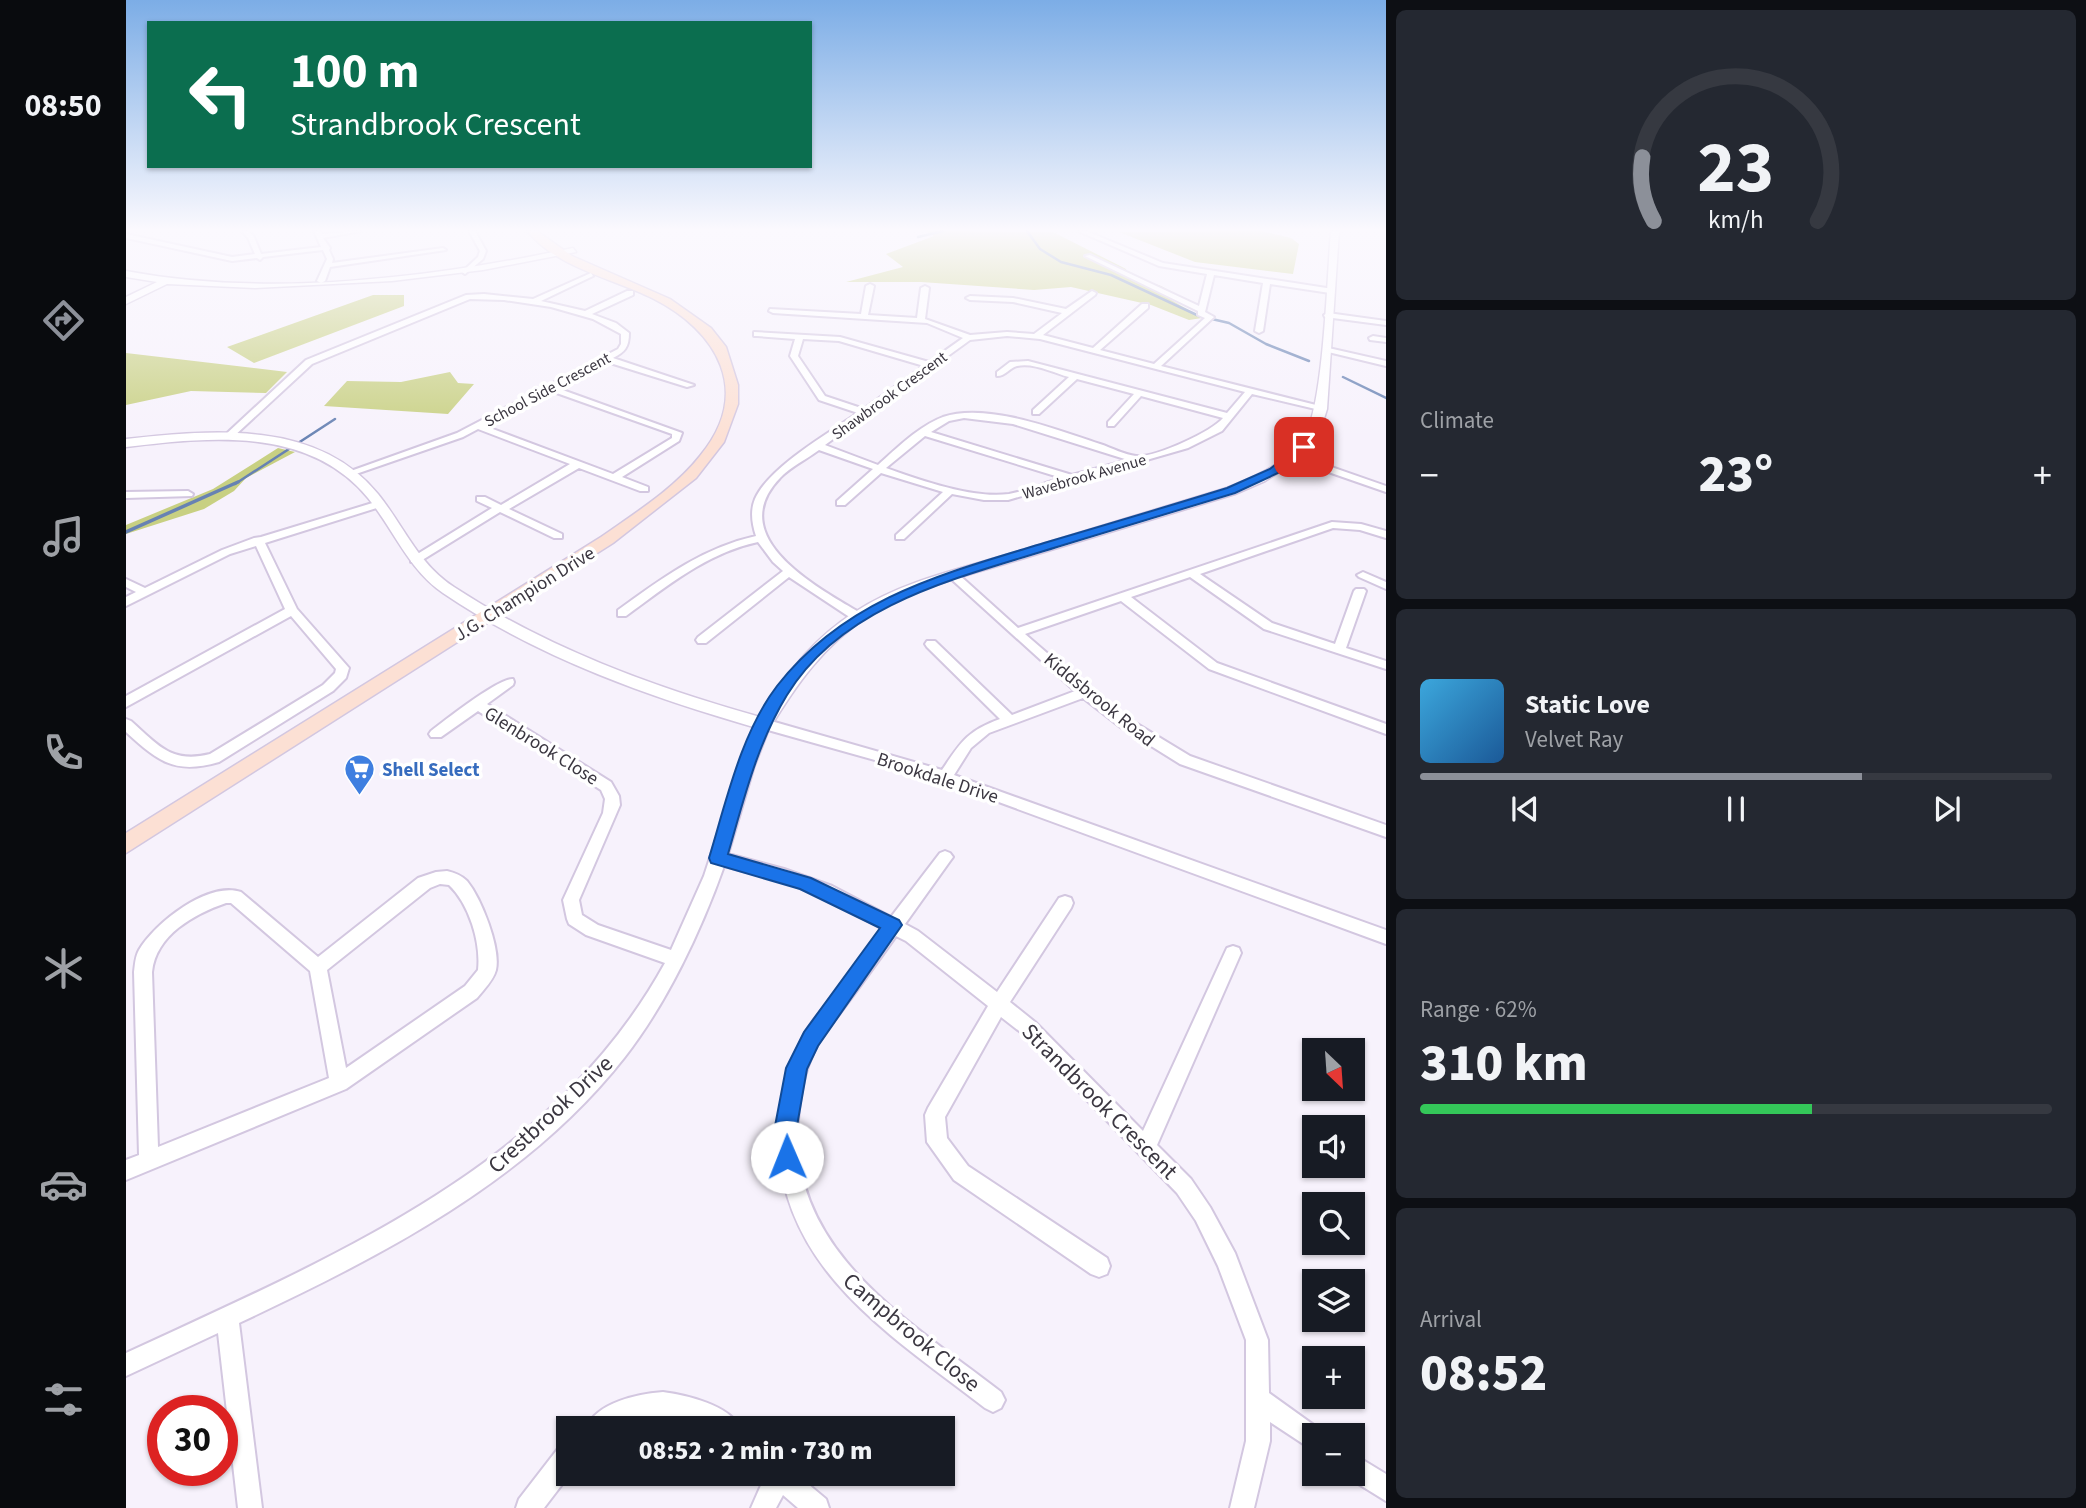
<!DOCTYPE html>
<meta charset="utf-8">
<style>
body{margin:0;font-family:"Source Sans 3",sans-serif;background:#242831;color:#f1f3f6;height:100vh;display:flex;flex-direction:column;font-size:26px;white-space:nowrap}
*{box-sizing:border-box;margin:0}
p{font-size:23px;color:#9ea1a6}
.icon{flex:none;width:38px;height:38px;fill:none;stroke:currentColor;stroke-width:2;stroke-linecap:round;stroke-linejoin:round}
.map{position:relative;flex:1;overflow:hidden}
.sheet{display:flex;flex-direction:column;gap:10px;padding:10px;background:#0d0f14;width:700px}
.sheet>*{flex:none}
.guide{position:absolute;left:21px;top:21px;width:665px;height:147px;border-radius:0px;box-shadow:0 2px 5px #0004;background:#0b6e4f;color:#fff;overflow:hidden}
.needle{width:46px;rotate:155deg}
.tools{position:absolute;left:1176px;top:1038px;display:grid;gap:14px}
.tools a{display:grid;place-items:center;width:63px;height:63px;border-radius:0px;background:#171b24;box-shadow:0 2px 5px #0004;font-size:35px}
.speed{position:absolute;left:21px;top:1395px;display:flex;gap:14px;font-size:35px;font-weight:700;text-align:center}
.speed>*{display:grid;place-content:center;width:91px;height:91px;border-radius:50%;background:#171b24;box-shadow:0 2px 5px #0004;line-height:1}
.speed .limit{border:10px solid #d22;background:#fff;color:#111}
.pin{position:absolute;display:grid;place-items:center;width:60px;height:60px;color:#fff;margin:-30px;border-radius:14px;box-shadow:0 4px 10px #0006}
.me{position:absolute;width:77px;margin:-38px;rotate:359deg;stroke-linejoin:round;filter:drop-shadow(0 0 5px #0008)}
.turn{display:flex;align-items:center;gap:24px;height:147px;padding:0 28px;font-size:32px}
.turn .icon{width:91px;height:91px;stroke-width:2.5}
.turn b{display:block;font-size:49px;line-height:60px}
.big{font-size:52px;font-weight:800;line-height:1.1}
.sheet .widget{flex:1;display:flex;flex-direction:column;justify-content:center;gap:10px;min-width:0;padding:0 24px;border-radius:10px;background:#242831}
.sheet .dial{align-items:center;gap:0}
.dial svg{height:182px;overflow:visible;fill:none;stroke:#363941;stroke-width:7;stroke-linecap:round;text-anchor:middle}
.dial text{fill:#f1f3f6;stroke:none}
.song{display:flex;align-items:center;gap:21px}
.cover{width:84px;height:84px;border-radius:10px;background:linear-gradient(135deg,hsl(200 70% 55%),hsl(210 70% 35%))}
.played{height:7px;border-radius:4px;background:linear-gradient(90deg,#8c9099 70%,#363941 70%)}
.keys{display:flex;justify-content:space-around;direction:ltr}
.heat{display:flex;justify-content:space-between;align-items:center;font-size:38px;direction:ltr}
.charge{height:10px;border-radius:5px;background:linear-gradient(90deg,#34c759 62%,#363941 0)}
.trip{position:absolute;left:430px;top:1416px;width:399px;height:70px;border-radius:0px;background:#171b24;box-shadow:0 2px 5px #0004;font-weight:800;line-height:70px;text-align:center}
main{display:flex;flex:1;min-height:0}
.dock{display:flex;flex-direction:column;width:126px;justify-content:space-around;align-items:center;background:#090b0e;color:#9ea1a6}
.dock .icon{width:49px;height:49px}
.dock .current{color:#8c9099}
.dock b{font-size:32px;color:#f1f3f6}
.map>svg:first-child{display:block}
.green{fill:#c8d082}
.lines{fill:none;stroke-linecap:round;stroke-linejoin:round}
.stream-far1{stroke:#6782b3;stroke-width:2.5}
.stream{stroke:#6782b3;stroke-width:3.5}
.minor-casing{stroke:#d3c7e0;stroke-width:4}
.tertiary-casing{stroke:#d3c7e0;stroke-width:3}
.secondary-casing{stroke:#d3c7e0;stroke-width:3}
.minor{fill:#fff;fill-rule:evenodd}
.tertiary{fill:#fff;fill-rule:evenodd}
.secondary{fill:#fce0d4;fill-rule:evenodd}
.route{fill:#1a73e8;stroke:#114b97;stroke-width:2}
.labels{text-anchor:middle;stroke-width:7;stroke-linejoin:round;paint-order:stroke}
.far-street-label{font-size:16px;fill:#3b3741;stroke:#fff}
.street-label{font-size:19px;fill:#3b3741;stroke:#fff}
.shop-label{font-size:19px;font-weight:bold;fill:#366cbe;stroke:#fff;text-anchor:start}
.near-street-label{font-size:23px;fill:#3b3741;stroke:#fff}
</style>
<main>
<nav class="dock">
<b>08:50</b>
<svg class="icon current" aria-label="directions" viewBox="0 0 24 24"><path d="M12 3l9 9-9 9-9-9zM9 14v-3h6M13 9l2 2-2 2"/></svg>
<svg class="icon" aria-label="music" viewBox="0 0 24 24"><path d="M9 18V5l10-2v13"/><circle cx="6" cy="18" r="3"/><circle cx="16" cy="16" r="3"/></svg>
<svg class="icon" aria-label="phone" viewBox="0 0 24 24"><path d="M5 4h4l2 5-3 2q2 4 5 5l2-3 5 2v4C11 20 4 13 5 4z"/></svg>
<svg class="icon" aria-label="climate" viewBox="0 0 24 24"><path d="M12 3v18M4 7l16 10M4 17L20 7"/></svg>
<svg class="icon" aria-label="car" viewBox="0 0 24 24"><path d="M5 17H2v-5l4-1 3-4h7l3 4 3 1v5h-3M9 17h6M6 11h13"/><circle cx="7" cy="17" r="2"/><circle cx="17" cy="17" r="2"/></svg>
<svg class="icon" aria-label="filters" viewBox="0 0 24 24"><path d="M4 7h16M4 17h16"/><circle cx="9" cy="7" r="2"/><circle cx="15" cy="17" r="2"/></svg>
</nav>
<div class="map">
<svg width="1260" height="1508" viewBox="0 0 1260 1508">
<rect width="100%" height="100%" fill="#f7f2fc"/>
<path class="green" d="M 800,231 L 927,232 L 1000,269 L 1001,274 C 1015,282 1033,282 1045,292 L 1042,298 L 1076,318 L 1063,320 L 1025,305 L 945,287 L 908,290 L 795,282 L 720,282 L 777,267 L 760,254 L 808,236 Z
M 1135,231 L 1165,238 L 1173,244 L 1167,274 L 1069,262 L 993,232 Z
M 247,295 L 278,295 L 278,306 L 128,363 L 101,347 Z
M 0,353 L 153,371 L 161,372 L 140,393 L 65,391 L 0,405 Z
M 324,372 L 332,383 L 348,384 L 322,414 L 198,406 L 221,381 L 275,382 Z
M 152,448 L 169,452 L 120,478 L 108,491 L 78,509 L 0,534 L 0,525 L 87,489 Z"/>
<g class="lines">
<path class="stream-far1" d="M 901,231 L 914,249 L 935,262 L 985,275 L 1073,316 L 1103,323 L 1140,344 L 1183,361
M 792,237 L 817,231
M 1217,377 L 1260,398
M 109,484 L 209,419"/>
<path class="stream" d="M 0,532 L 112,482"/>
<defs>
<path id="minor" d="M 116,231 L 122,231 L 128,237 L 135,254 L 195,247 L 188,231 L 194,231 L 196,234 L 235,231 L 197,238 L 204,248 L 203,250 L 207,259 L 206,263 L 317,248 L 320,250 L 204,267 L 199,281 L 195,283 L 191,281 L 201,259 L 197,250 L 137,257 L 134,260 L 131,258 L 106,261 L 0,238 L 0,234 L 106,257 L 129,254 L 122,238 Z
M 343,231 L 349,231 L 360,251 L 357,259 L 339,274 L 336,272 L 352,257 L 354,251 Z
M 952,231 L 960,231 L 1037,263 L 1207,289 L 1204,293 L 1144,284 L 1137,331 L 1133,333 L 1129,331 L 1137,283 L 1088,275 L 1079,312 L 1088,317 L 1035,366 L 1198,407 L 1198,411 L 1126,394 L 1096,431 L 1062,448 L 882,500 L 858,500 L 826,494 L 778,539 L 770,539 L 770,535 L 817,492 L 755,473 L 719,505 L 711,505 L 711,501 L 747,469 L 693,450 C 681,459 664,467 654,478 C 596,538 694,589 736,614 L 738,617 L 736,620 L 728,620 L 663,577 L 580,643 L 572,643 L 570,640 L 572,637 L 657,571 L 647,562 L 632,542 C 581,553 541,586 500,616 L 492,616 L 492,610 C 535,579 576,548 630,536 C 626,524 624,511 629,499 C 643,467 703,433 732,413 L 693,400 L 664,356 L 669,339 L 631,336 L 628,336 L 628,332 L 714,337 L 803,362 L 837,338 L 801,323 L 647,313 L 643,311 L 644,309 L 735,314 L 740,286 L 744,284 L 748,286 L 742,315 L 791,318 L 795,288 L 799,286 L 803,288 L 799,319 L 844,335 L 881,332 L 908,334 L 936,313 L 887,302 L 844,300 L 840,298 L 844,296 L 887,298 L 940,309 L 966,291 L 970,293 L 969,295 L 917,335 L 967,348 L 1016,304 L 1022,304 L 1022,308 L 974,350 L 1028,364 L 1079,318 L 1072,315 L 1072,311 L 959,256 L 964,255 L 1073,306 L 1081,274 L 1033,266 ZM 881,336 L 914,339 L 1119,392 L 1101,413 L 902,361 L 884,362 L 871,372 L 871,376 C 880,376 883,368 891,366 C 907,362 928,373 943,377 L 907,410 L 907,414 L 913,414 L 951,379 L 1008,394 L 982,422 L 982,426 L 988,426 L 1015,396 L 1097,418 C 1085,432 1029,458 1010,456 C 999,455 986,448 974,444 C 932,430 861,402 817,417 C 793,426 771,448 752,465 L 699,445 L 844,340 ZM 677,339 L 713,341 L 798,366 L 738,409 L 699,396 L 672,356 ZM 838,418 L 887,424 L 1002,460 L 946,475 L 805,432 L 823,421 ZM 799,436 L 936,478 C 918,483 900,491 883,494 C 847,499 794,480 760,468 Z
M 465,273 L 467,276 L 415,301 L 459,311 L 501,291 L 507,291 L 507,295 L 466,314 L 490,323 L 503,333 C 503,347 499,352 487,358 L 568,385 L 561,387 L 481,362 L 431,388 L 556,433 L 553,441 L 496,477 L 522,487 L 522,491 L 514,491 L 453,468 L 383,509 L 436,534 L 436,538 L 428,538 L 374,512 L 293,562 L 285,562 L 285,558 L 366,508 L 351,501 L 351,497 L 359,497 L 375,505 L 444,464 L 352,429 L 337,437 L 230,474 L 222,472 L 331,433 L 492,349 L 495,344 L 495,334 L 467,319 L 425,307 L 378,300 L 344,299 L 186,364 L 106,438 L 98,436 L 180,360 L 340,295 L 358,294 L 407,299 ZM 425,391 L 546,434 L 546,438 L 487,474 L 359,426 Z
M 1202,313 L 1260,321 L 1260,325 L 1199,317 L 1198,315 Z
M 1247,336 L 1260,338 L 1260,342 L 1244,340 L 1243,338 Z
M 1198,347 L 1260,361 L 1260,366 L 1198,351 Z
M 1168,454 L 1260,486 L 1260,492 L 1165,459 L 1163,457 Z
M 62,491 L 67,494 L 66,496 L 0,498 L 0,492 Z
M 253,501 L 257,502 L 257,506 L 139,543 L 171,609 L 223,668 L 220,678 L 207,691 L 93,762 C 48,775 32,761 0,732 L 0,719 L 5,721 C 31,744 45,764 84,754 L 197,685 L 209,673 L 210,669 L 165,616 L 0,707 L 0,696 L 159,609 L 130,546 L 104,554 L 0,606 L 0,597 L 10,592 L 0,587 L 0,579 L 19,588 L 96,550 L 128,538 L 135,537 Z
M 1206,522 L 1235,524 L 1260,531 L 1260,538 L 1234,530 L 1207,528 L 1074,574 L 1146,623 L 1209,644 L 1228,591 L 1230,589 L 1238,589 L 1240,591 L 1220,648 L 1260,661 L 1260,669 L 1138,629 L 1064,577 L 1005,597 L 1091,663 L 1260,724 L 1260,734 L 1083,669 L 995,601 L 899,634 L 943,672 L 1003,719 L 1064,756 L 1260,825 L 1260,837 L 1054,764 L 993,726 L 957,698 L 863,733 L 845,748 L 828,775 L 1260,930 L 1260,944 L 788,771 L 642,730 L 628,766 L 602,854 L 658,869 L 706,886 L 765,917 L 814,853 L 819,851 L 824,853 L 827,857 L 824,861 L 779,924 L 792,931 L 871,992 L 933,898 L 939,896 L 945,898 L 947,903 L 945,908 L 884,1002 L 909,1022 L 1017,1131 L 1101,948 L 1107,946 L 1113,948 L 1115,953 L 1031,1145 L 1065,1179 L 1084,1207 L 1109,1253 L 1142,1340 L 1143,1393 L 1196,1431 L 1198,1435 L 1188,1435 L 1188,1451 L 1144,1422 L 1144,1441 L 1128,1508 L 1104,1508 L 1120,1441 L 1120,1340 L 1092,1266 L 1070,1221 L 1051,1193 L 897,1034 L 875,1017 L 819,1117 L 821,1138 L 842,1166 L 981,1258 L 984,1266 L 981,1274 L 973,1277 L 965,1274 L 828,1180 L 801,1142 L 799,1115 L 802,1108 L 862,1006 L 780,941 L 770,936 C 753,960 735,985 717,1009 C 709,1020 699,1032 692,1044 C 679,1066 674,1095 672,1120 C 662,1252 785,1322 875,1392 L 879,1400 L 875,1408 L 867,1412 L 859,1408 C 769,1338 660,1273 653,1148 C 650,1109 660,1069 678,1035 C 684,1023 694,1012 703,1001 C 721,977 739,953 757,929 L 694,896 L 656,881 L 598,866 C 575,931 541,1003 498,1058 C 400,1183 253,1257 113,1323 L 136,1508 L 112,1508 L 92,1333 L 0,1376 L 0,1353 C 202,1259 426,1169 539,963 L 460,935 L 443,924 L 441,919 L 437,900 L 477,813 L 479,799 L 475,790 L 352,711 L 315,737 L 305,737 L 303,734 L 305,731 C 319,720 374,677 387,679 L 388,682 L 387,685 L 361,704 L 485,782 L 493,796 L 494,805 L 453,900 L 456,915 L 472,925 L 545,950 L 578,876 L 614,766 L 633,721 L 638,719 L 816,770 C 835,742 841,731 874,719 L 801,647 L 799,644 L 801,641 L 809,641 L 886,715 L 949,691 L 823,577 L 823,573 L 831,573 L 892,628 Z
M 1237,572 L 1260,582 L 1260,589 L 1233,577 L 1231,575 Z
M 321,871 C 329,873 335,875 341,881 C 355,898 375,948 370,970 C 367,981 358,989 351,998 L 220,1089 L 0,1180 L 0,1160 L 13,1155 L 8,972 C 9,965 9,957 13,950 C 29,923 82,881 115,892 L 192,957 L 292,878 L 310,872 ZM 314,884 L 323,885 C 343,904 355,942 352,970 L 339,986 L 220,1068 L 201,970 L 304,888 ZM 100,903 L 105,903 L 184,971 L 203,1078 L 32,1147 L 26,972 C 30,935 68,914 100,903 Z
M 537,1392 C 560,1395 604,1405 614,1428 L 581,1428 L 554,1418 L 537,1416 L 506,1421 L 492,1428 L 460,1428 C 471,1402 512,1394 537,1392 Z
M 443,1443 L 444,1474 L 418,1508 L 390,1508 L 393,1499 L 434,1446 Z
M 1227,1454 L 1260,1474 L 1260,1501 L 1218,1475 L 1227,1474 Z
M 640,1474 L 670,1474 L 700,1499 L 703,1508 L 672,1508 L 657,1495 L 650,1508 L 625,1508 Z"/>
<path id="tertiary" d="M 1205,231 L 1213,231 L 1201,409 L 1196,425 L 1187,442 L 1166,464 L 1139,481 L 1109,494 C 1038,516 967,537 895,559 C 843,575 788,587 741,617 C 698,645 670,685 644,728 L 638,730 C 526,698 414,659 317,593 C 282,569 268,530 242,498 C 183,426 83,437 0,447 L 0,439 C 85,430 191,419 252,494 C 278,526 292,564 328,587 C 421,648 527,687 634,717 C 658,675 688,638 729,612 C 776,581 834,569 887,553 C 958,531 1029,510 1101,488 C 1128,477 1159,465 1177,439 C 1198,409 1201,275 1205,231 Z
M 447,248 L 450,252 L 357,270 L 266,281 L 129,288 L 41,284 L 0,304 L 0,297 L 31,282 L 0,277 L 0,271 C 144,298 305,278 447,248 Z"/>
<path id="secondary" d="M 401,231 L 411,231 L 446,256 L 544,299 L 585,328 L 600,347 L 612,385 L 612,404 L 598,442 L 570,478 L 487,543 L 0,853 L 0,833 L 475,537 C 509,513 548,489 574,456 C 627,392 592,331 526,298 C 485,278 432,268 401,231 Z"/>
</defs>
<use href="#minor" class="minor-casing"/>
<use href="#tertiary" class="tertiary-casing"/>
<use href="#secondary" class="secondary-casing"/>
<use href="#minor" class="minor"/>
<use href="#tertiary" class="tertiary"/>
<use href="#secondary" class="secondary"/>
</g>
<linearGradient id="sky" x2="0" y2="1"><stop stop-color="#7cade6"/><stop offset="0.52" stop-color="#fbf9fe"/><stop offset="1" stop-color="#fbf9fe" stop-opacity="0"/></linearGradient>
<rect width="1260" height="442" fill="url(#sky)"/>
<path class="route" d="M 1174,445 L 1184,447 L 1152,473 L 1109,493 C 1049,511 990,529 931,547 C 835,577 717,603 661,695 C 631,744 618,799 602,854 L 685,878 L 773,920 L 776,925 L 692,1046 L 681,1069 L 671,1126 L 672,1157 L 669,1165 L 661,1168 L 653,1165 L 649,1157 L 649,1126 L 660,1068 L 678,1032 L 754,928 L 674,889 L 585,863 L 583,858 C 600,802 615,733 651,686 C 720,598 816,574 918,543 C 979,525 1040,507 1101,488 L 1144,469 Z"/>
<defs>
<symbol id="supermarket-pin" viewBox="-11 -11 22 30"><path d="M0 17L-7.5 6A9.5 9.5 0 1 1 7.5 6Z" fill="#3f7fe0" stroke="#fff"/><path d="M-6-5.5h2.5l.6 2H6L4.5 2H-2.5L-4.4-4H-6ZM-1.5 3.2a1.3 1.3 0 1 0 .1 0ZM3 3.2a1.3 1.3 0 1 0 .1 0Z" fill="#fff"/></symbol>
</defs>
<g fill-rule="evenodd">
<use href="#supermarket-pin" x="216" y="752" width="35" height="47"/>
</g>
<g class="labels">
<g class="far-street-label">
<text transform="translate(421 389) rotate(-28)" y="6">School Side Crescent</text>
<text transform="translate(763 395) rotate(-36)" y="6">Shawbrook Crescent</text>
<text transform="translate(958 476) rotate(-16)" y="6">Wavebrook Avenue</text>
</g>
<g class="street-label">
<text transform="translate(398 593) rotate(-32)" y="7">J.G. Champion Drive</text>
<text transform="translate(974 699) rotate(39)" y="7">Kiddsbrook Road</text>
<text transform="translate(416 745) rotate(32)" y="7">Glenbrook Close</text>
<text transform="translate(812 777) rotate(18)" y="7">Brookdale Drive</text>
</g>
<g class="shop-label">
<text x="256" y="776">Shell Select</text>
</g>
<g class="near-street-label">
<text transform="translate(974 1101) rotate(45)" y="8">Strandbrook Crescent</text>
<text transform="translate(424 1114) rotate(-43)" y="8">Crestbrook Drive</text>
<text transform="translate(786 1332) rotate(40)" y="8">Campbrook Close</text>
</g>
</g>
</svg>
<div class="tools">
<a><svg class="needle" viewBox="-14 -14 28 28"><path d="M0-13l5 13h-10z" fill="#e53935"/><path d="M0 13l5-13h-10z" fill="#9ea1a6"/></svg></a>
<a><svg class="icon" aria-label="sound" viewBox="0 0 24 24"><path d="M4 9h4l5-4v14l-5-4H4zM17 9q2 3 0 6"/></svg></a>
<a><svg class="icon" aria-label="search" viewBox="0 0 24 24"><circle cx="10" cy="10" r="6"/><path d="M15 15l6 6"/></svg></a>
<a><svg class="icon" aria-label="layers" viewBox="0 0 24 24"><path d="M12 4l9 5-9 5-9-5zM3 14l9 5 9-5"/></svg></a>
<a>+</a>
<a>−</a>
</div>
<div class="speed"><div class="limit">30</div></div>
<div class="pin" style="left:1178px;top:447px;background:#d93025"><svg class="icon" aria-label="arrive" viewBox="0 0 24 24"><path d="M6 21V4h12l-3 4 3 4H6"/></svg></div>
<svg class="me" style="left:661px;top:1157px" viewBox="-20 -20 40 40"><circle r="19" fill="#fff"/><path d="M0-13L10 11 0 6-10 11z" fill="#1a73e8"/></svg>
<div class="trip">08:52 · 2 min · 730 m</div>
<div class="guide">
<div class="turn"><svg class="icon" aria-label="left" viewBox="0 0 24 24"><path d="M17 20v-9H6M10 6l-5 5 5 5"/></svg><div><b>100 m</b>Strandbrook Crescent</div></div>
</div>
</div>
<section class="sheet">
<div class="widget dial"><svg viewBox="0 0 100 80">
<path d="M14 69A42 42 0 1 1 86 69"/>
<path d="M14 69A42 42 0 0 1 9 41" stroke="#8c9099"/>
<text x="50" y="56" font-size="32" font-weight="700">23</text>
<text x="50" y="72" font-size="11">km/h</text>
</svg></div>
<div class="widget"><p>Climate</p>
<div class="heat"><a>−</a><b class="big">23°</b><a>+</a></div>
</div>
<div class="widget">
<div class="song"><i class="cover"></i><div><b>Static Love</b><p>Velvet Ray</p></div></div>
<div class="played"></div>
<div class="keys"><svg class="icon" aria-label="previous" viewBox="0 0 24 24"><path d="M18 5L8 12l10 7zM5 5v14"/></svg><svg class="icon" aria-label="pause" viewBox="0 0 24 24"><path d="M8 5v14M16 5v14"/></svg><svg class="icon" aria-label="next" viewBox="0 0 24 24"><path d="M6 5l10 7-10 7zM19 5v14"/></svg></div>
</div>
<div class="widget"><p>Range · 62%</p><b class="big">310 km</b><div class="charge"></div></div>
<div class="widget"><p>Arrival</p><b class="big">08:52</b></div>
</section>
</main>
